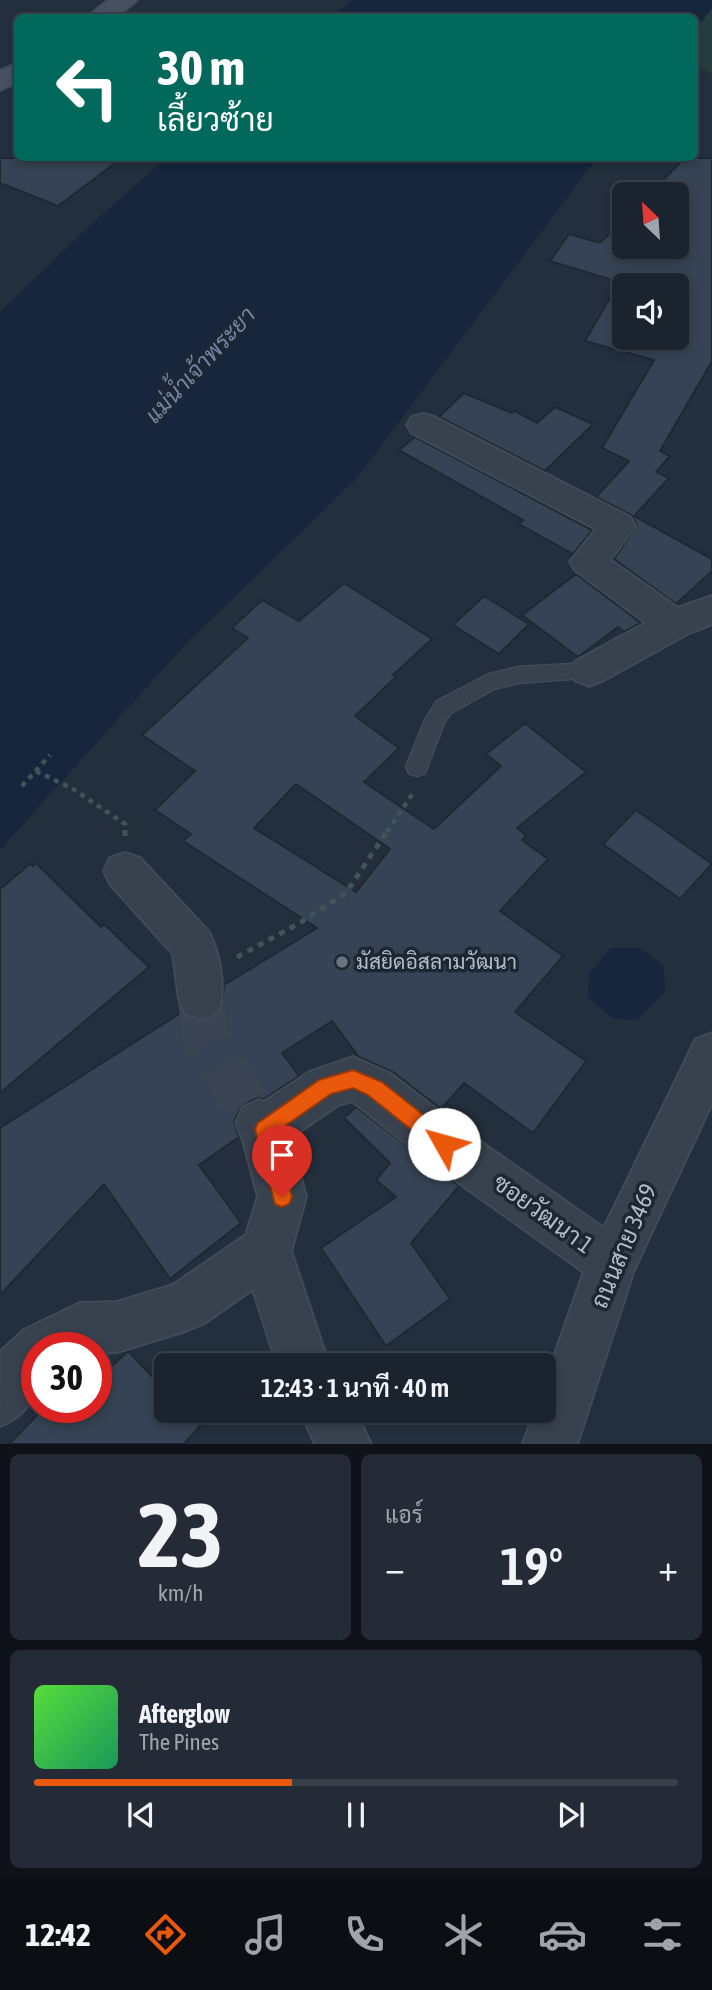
<!DOCTYPE html>
<html lang="th">
<meta charset="utf-8">
<style>
body{margin:0;font-family:"Asap Condensed",Sarabun,sans-serif;background:#242b36;color:#f1f3f6;height:100vh;display:flex;flex-direction:column;font-size:26px;white-space:nowrap}
*{box-sizing:border-box;margin:0}
p{font-size:23px;color:#a0a4aa}
.icon{flex:none;width:38px;height:38px;fill:none;stroke:currentColor;stroke-width:2;stroke-linecap:round;stroke-linejoin:round}
.map{position:relative;height:1444px;overflow:hidden}
.sheet{display:flex;flex-direction:column;gap:10px;padding:10px;background:#0f1319;flex:1}
.sheet>*{flex:none}
.guide{position:absolute;left:14px;top:14px;width:684px;height:147px;border-radius:10px;box-shadow:0 4px 10px #0003,0 0 0 2px #39404a;background:#00695c;color:#fff;overflow:hidden}
.needle{width:46px;rotate:335deg}
.controls{position:absolute;left:612px;top:182px;display:grid;gap:14px}
.controls a{display:grid;place-items:center;width:77px;height:77px;border-radius:10px;background:#1b232e;box-shadow:0 4px 10px #0003,0 0 0 2px #39404a;font-size:35px}
.speed{position:absolute;left:21px;top:1332px;display:flex;gap:14px;font-size:35px;font-weight:700;text-align:center}
.speed>*{display:grid;place-content:center;width:91px;height:91px;border-radius:50%;background:#1b232e;box-shadow:0 4px 10px #0003,0 0 0 2px #39404a;line-height:1}
.speed .limit{border:10px solid #d22;background:#fff;color:#111}
.pin{position:absolute;display:grid;place-items:center;width:60px;height:60px;color:#fff;margin:-72px -30px;border-radius:50% 50% 50% 0;rotate:-45deg;box-shadow:0 0 7px #0007}
.pin .icon{rotate:45deg}
.me{position:absolute;width:77px;margin:-38px;rotate:308deg;stroke-linejoin:round;filter:drop-shadow(0 0 5px #0008)}
.turn{display:flex;align-items:center;gap:24px;height:147px;padding:0 28px;font-size:32px}
.turn .icon{width:91px;height:91px;stroke-width:2.5}
.turn b{display:block;font-size:49px;line-height:60px}
.big{font-size:52px;font-weight:600;line-height:1.1}
.sheet .card{flex:1;display:flex;flex-direction:column;justify-content:center;gap:10px;min-width:0;padding:0 24px;border-radius:10px;background:#242b36}
.sheet .dial{align-items:center;gap:0}
.dial b{font-size:91px;line-height:1}
.song{display:flex;align-items:center;gap:21px}
.cover{width:84px;height:84px;border-radius:10px;background:linear-gradient(135deg,hsl(110 70% 55%),hsl(150 70% 35%))}
.played{height:7px;border-radius:4px;background:linear-gradient(90deg,#ea580c 40%,#39404a 40%)}
.keys{display:flex;justify-content:space-around;direction:ltr}
.heat{display:flex;justify-content:space-between;align-items:center;font-size:38px;direction:ltr}
.sheet .tiles{flex:1;display:grid;gap:10px;grid-template-columns:1fr 1fr}
.card:last-child{grid-column:span 2}
.trip{position:absolute;left:154px;top:1353px;width:402px;height:70px;border-radius:10px;background:#1b232e;box-shadow:0 4px 10px #0003,0 0 0 2px #39404a;font-weight:600;line-height:70px;text-align:center}
.tabs{display:flex;height:112px;justify-content:space-around;align-items:center;background:#0b0e12;color:#a0a4aa}
.tabs .icon{width:49px;height:49px}
.tabs .active{color:#ea580c}
.tabs b{font-size:32px;color:#f1f3f6}
.map>svg:first-child{display:block}
.green{fill:#263c3f}
.water{fill:#17263c}
.building{fill:#364354;stroke:#1f2835;stroke-width:2;fill-rule:evenodd}
.lines{fill:none;stroke-linecap:round;stroke-linejoin:round}
.minor-tunnel{stroke:#3a4453;stroke-width:46;stroke-dasharray:46 24;stroke-linecap:butt}
.service-casing{stroke:#414a57;stroke-width:3}
.minor-casing{stroke:#414a57;stroke-width:4}
.tertiary-casing{stroke:#414a57;stroke-width:4}
.secondary-casing{stroke:#414a57;stroke-width:4}
.path-far1{stroke:#3f5557;stroke-width:4.5;stroke-dasharray:5 5;stroke-linecap:butt}
.path{stroke:#3f5557;stroke-width:5;stroke-dasharray:6 6;stroke-linecap:butt}
.service{fill:#38414e;fill-rule:evenodd}
.minor{fill:#38414e;fill-rule:evenodd}
.tertiary{fill:#38414e;fill-rule:evenodd}
.secondary{fill:#465061;fill-rule:evenodd}
.route{fill:#ea580c;stroke:#983908;stroke-width:2}
.worship-dot{fill:#6b7280;stroke:#1d2633;stroke-width:2.5}
.labels{text-anchor:middle;stroke-width:7;stroke-linejoin:round;paint-order:stroke}
.poi-label{font-size:21px;fill:#b4bcc9;stroke:#1d2633;text-anchor:start}
.water-label{font-size:23px;font-style:italic;fill:#6d86a8;stroke:#1d2633}
.near-street-label{font-size:24px;fill:#b4bcc9;stroke:#1d2633}
</style>
<div class="map">
<svg width="712" height="1444" viewBox="0 0 712 1444">
<rect width="100%" height="100%" fill="#242f3e"/>
<path class="green" d="M 712,8 L 712,74 L 695,65 L 695,30 Z"/>
<path class="water" d="M 353,0 L 712,0 L 712,8 L 695,30 L 695,18 L 328,17 Z
M 166,158 L 597,158 L 358,477 L 182,648 L 0,850 L 0,312 L 84,231 Z
M 611,948 L 640,948 L 664,966 L 665,992 L 637,1020 L 613,1018 L 588,998 L 589,974 Z"/>
<path class="building" d="M 0,158 L 122,158 L 58,206 L 0,183 Z
M 685,158 L 712,158 L 712,361 L 660,451 L 670,456 L 656,472 L 669,478 L 634,516 L 712,559 L 712,571 L 676,604 L 614,559 L 637,525 L 631,515 L 596,497 L 629,461 L 602,448 L 654,360 L 585,341 L 619,282 L 550,261 L 569,234 L 600,243 L 625,219 L 625,247 L 677,247 L 677,194 L 649,194 ZM 625,285 L 677,285 L 677,338 L 625,338 Z
M 464,393 L 512,413 L 515,411 L 537,423 L 555,407 L 593,424 L 545,471 L 439,417 Z
M 415,437 L 592,530 L 573,554 L 519,524 L 523,520 L 399,450 Z
M 576,574 L 641,623 L 624,632 L 618,627 L 578,657 L 522,615 Z
M 344,583 L 432,639 L 393,675 L 396,677 L 355,716 L 399,748 L 364,782 L 434,829 L 501,766 L 486,754 L 525,723 L 586,772 L 517,828 L 526,835 L 522,840 L 548,859 L 500,911 L 563,956 L 515,1012 L 586,1061 L 533,1133 L 464,1083 L 441,1109 L 393,1072 L 359,1057 L 332,1021 L 282,1053 L 299,1076 L 264,1099 L 258,1098 L 242,1105 L 234,1122 L 239,1137 L 199,1165 L 241,1223 L 170,1279 L 104,1184 L 0,1295 L 0,1128 L 182,1012 L 184,1015 L 200,1021 L 218,1015 L 222,1005 L 224,985 L 317,928 L 183,841 L 191,834 L 155,810 L 195,771 L 142,735 L 248,638 L 232,628 L 262,600 L 299,621 ZM 296,784 L 390,849 L 356,892 L 254,828 Z
M 484,596 L 529,624 L 499,654 L 453,625 Z
M 636,810 L 712,864 L 680,899 L 603,844 Z
M 36,863 L 101,927 L 104,924 L 149,967 L 0,1093 L 0,889 L 30,864 L 33,866 Z
M 356,1107 L 459,1186 L 411,1243 L 450,1299 L 386,1346 L 321,1248 L 396,1197 L 376,1180 L 390,1163 L 344,1118 Z
M 128,1351 L 166,1391 L 166,1410 L 186,1410 L 200,1426 L 184,1444 L 9,1444 L 45,1407 L 96,1407 L 96,1382 Z"/>
<g class="lines">
<path class="minor-tunnel" d="M 201,999 L 205,1039 L 259,1123"/>
<defs>
<path id="service" d="M 589,663 L 596,665 L 599,671 L 596,677 L 518,683 L 494,689 L 451,713 L 444,723 L 425,773 L 417,776 L 409,773 L 406,767 L 425,720 L 437,701 L 489,674 L 518,667 Z"/>
<path id="minor" d="M 423,414 L 434,417 L 630,517 L 635,526 L 610,560 L 678,608 L 712,596 L 712,624 L 687,634 L 602,681 L 589,686 L 576,681 L 570,671 L 576,661 L 646,623 L 576,571 L 570,562 L 596,529 L 412,433 L 407,425 L 412,417 Z
M 125,853 L 140,858 L 209,932 C 220,955 227,990 217,1013 L 201,1019 L 185,1013 L 179,999 L 173,954 L 110,884 L 104,871 L 110,858 Z
M 353,1057 L 391,1074 L 461,1128 L 629,1246 L 637,1263 L 629,1280 L 612,1288 L 595,1280 L 427,1160 L 352,1101 L 338,1105 L 290,1138 L 306,1197 L 291,1251 L 329,1365 L 277,1365 L 253,1289 L 203,1324 L 185,1331 L 117,1352 L 96,1353 L 96,1348 L 37,1348 C 37,1384 39,1410 0,1426 L 1,1351 L 24,1330 L 80,1303 L 117,1302 L 173,1285 L 246,1235 L 258,1197 L 243,1140 L 236,1123 L 243,1107 L 259,1100 L 264,1102 L 310,1072 Z
M 300,1410 L 355,1410 L 371,1444 L 315,1444 Z"/>
<path id="tertiary" d="M 712,1033 L 712,1103 L 634,1270 L 577,1444 L 523,1444 L 535,1410 L 544,1410 L 544,1385 L 587,1263 L 696,1039 Z"/>
<path id="secondary" d="M 109,0 L 137,0 L 115,18 L 86,18 Z
M 18,63 L 18,82 L 0,90 L 0,71 Z"/>
</defs>
<use href="#service" class="service-casing"/>
<use href="#minor" class="minor-casing"/>
<use href="#tertiary" class="tertiary-casing"/>
<use href="#secondary" class="secondary-casing"/>
<path class="path-far1" d="M 36,771 L 73,789 L 125,824 L 125,832
M 22,786 L 50,755
M 387,832 L 413,793"/>
<path class="path" d="M 125,830 L 125,838
M 237,957 L 298,924 L 346,893 L 388,830"/>
<use href="#service" class="service"/>
<use href="#minor" class="minor"/>
<use href="#tertiary" class="tertiary"/>
<use href="#secondary" class="secondary"/>
</g>
<path class="route" d="M 353,1070 L 382,1082 L 451,1137 L 454,1144 L 451,1151 L 444,1153 L 438,1151 L 368,1095 L 353,1088 L 331,1094 L 275,1133 L 292,1197 L 289,1204 L 282,1207 L 275,1204 L 255,1129 L 258,1123 L 319,1080 Z"/>
<circle class="worship-dot" cx="342" cy="962" r="7"/>
<g class="labels">
<g class="poi-label">
<text x="356" y="969">มัสยิดอิสลามวัฒนา</text>
</g>
<g class="water-label">
<text transform="translate(200 365) rotate(-47)" y="8">แม่น้ำเจ้าพระยา</text>
</g>
<g class="near-street-label">
<text transform="translate(543 1214) rotate(36)" y="8">ซอยวัฒนา 1</text>
<text transform="translate(624 1246) rotate(-67)" y="8">ถนนสาย 3469</text>
</g>
</g>
</svg>
<div class="controls">
<a><svg class="needle" viewBox="-14 -14 28 28"><path d="M0-13l5 13h-10z" fill="#e53935"/><path d="M0 13l5-13h-10z" fill="#a0a4aa"/></svg></a>
<a><svg class="icon" aria-label="sound" viewBox="0 0 24 24"><path d="M4 9h4l5-4v14l-5-4H4zM17 9q2 3 0 6"/></svg></a>
</div>
<div class="speed"><div class="limit">30</div></div>
<div class="pin" style="left:282px;top:1197px;background:#d93025"><svg class="icon" aria-label="arrive" viewBox="0 0 24 24"><path d="M6 21V4h12l-3 4 3 4H6"/></svg></div>
<svg class="me" style="left:444px;top:1144px" viewBox="-20 -20 40 40"><circle r="19" fill="#fff"/><path d="M0-13L10 11 0 6-10 11z" fill="#ea580c"/></svg>
<div class="trip">12:43 · 1 นาที · 40 m</div>
<div class="guide">
<div class="turn"><svg class="icon" aria-label="left" viewBox="0 0 24 24"><path d="M17 20v-9H6M10 6l-5 5 5 5"/></svg><div><b>30 m</b>เลี้ยวซ้าย</div></div>
</div>
</div>
<section class="sheet">
<div class="tiles">
<div class="card dial"><b>23</b><p>km/h</p></div>
<div class="card"><p>แอร์</p>
<div class="heat"><a>−</a><b class="big">19°</b><a>+</a></div>
</div>
<div class="card">
<div class="song"><i class="cover"></i><div><b>Afterglow</b><p>The Pines</p></div></div>
<div class="played"></div>
<div class="keys"><svg class="icon" aria-label="previous" viewBox="0 0 24 24"><path d="M18 5L8 12l10 7zM5 5v14"/></svg><svg class="icon" aria-label="pause" viewBox="0 0 24 24"><path d="M8 5v14M16 5v14"/></svg><svg class="icon" aria-label="next" viewBox="0 0 24 24"><path d="M6 5l10 7-10 7zM19 5v14"/></svg></div>
</div>
</div>
</section>
<nav class="tabs">
<b>12:42</b>
<svg class="icon active" aria-label="directions" viewBox="0 0 24 24"><path d="M12 3l9 9-9 9-9-9zM9 14v-3h6M13 9l2 2-2 2"/></svg>
<svg class="icon" aria-label="music" viewBox="0 0 24 24"><path d="M9 18V5l10-2v13"/><circle cx="6" cy="18" r="3"/><circle cx="16" cy="16" r="3"/></svg>
<svg class="icon" aria-label="phone" viewBox="0 0 24 24"><path d="M5 4h4l2 5-3 2q2 4 5 5l2-3 5 2v4C11 20 4 13 5 4z"/></svg>
<svg class="icon" aria-label="climate" viewBox="0 0 24 24"><path d="M12 3v18M4 7l16 10M4 17L20 7"/></svg>
<svg class="icon" aria-label="car" viewBox="0 0 24 24"><path d="M5 17H2v-5l4-1 3-4h7l3 4 3 1v5h-3M9 17h6M6 11h13"/><circle cx="7" cy="17" r="2"/><circle cx="17" cy="17" r="2"/></svg>
<svg class="icon" aria-label="filters" viewBox="0 0 24 24"><path d="M4 7h16M4 17h16"/><circle cx="9" cy="7" r="2"/><circle cx="15" cy="17" r="2"/></svg>
</nav>
